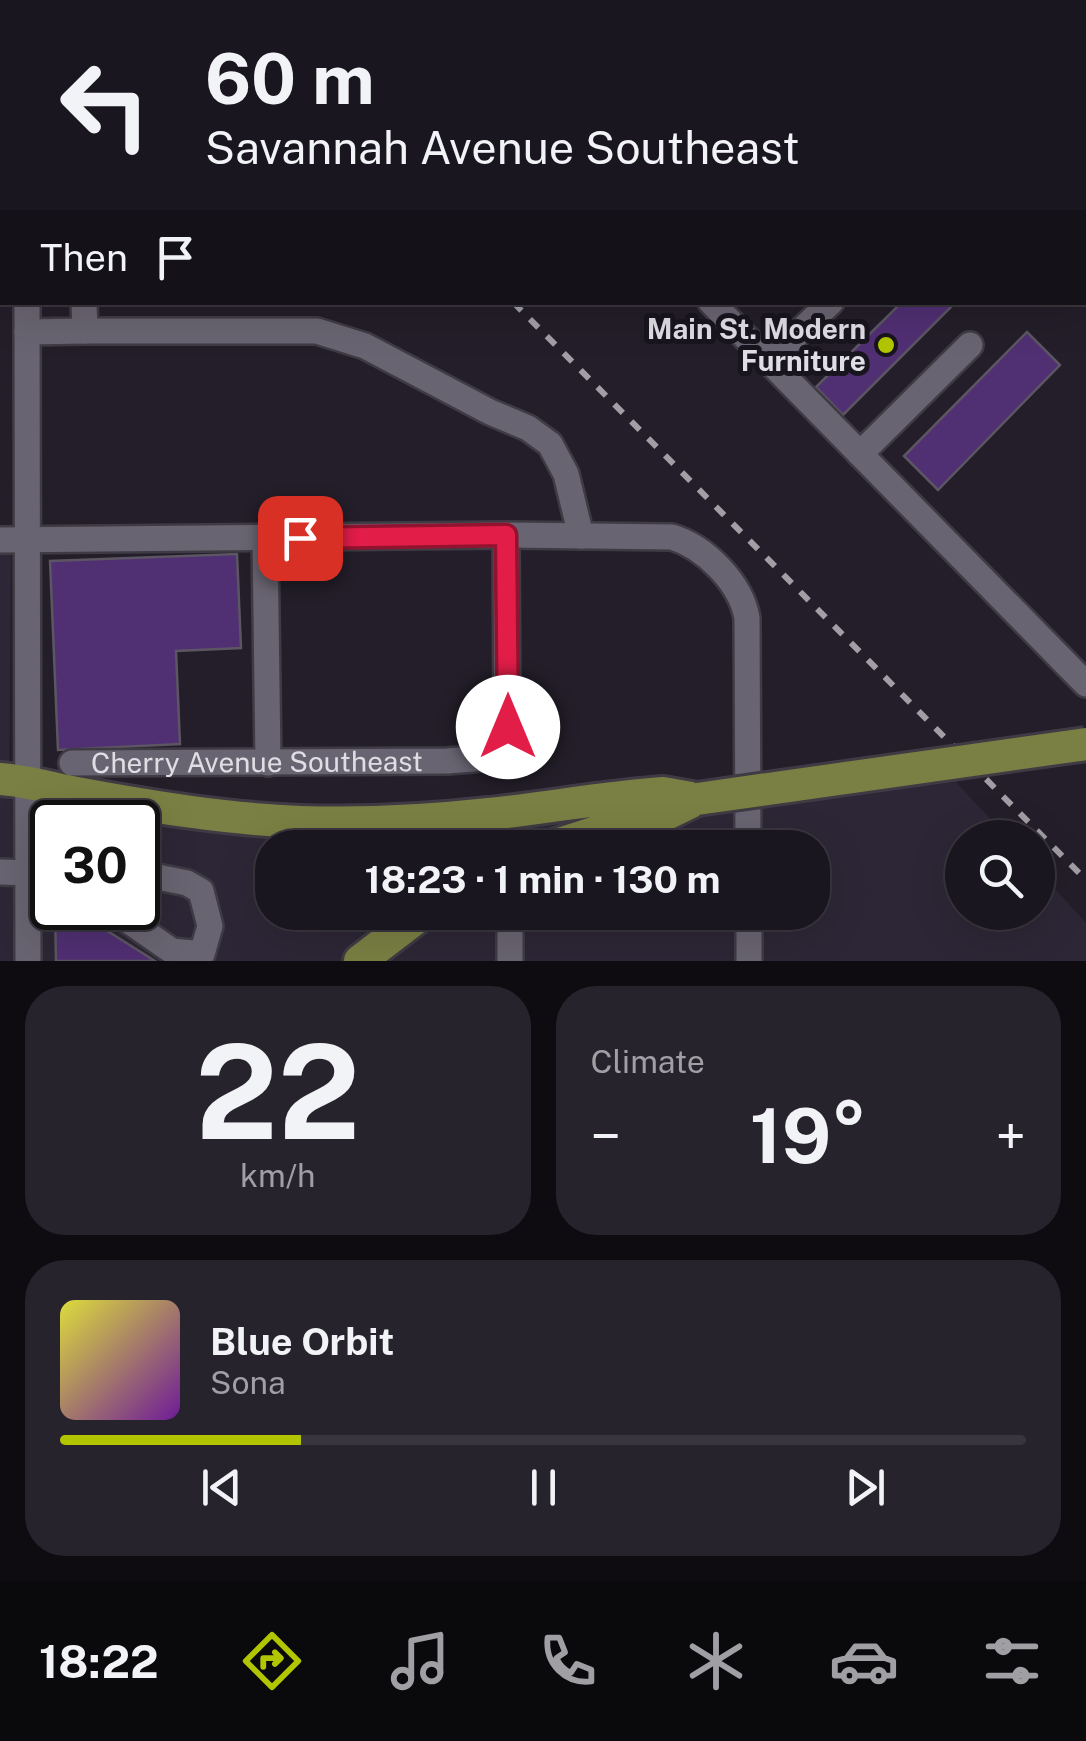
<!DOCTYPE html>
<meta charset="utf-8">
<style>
body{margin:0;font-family:"Public Sans",sans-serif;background:#27232c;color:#f1f3f6;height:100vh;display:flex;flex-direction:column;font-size:38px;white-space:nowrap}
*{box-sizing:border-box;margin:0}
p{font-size:32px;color:#9f9fa4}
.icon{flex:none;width:55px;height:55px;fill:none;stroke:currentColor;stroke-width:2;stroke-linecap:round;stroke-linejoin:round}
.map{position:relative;height:961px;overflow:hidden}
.drawer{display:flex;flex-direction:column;gap:25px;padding:25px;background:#0e0c11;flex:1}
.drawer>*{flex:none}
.banner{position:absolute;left:0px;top:0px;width:1088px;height:305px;box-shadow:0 10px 40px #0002,0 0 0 2px #38353d;background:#1a161f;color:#f1f3f6;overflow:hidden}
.buttons{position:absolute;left:945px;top:820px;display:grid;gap:20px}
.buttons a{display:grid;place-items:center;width:110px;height:110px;border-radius:50%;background:#1a161f;box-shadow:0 10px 40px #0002,0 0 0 2px #38353d;font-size:50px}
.speed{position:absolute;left:30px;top:800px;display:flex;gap:20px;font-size:50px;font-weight:700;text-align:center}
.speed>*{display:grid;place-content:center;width:130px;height:130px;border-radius:50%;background:#1a161f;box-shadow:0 10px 40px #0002,0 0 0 2px #38353d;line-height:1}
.speed .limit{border:5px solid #111;border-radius:15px;background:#fff;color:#111}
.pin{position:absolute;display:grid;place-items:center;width:85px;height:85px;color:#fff;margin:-42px;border-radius:20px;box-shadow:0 5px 15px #0006}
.me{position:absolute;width:110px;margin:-55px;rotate:0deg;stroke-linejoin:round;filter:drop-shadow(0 0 8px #0008)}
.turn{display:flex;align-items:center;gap:35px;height:210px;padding:0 40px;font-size:45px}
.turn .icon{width:130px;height:130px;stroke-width:2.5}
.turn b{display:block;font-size:70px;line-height:85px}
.then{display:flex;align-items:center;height:95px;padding:0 40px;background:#0003;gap:20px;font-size:38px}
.big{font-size:75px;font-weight:700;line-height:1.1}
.drawer .tile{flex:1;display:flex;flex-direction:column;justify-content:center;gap:15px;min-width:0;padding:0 35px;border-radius:40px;background:#27232c}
.drawer .dial{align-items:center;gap:0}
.dial b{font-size:130px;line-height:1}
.song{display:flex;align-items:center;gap:30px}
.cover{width:120px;height:120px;border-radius:15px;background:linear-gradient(135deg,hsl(60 70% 55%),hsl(280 70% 35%))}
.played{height:10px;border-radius:5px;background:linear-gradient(90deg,#b1c500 25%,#38353d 25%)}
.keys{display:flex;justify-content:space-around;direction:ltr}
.heat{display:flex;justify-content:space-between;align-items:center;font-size:55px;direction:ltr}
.drawer .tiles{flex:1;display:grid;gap:25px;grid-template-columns:1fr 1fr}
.tile:last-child{grid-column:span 2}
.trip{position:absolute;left:255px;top:830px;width:575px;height:100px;border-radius:40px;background:#1a161f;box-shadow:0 10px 40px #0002,0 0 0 2px #38353d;font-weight:700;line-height:100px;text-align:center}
.dock{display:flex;height:160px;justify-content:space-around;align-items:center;background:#0a090c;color:#9f9fa4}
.dock .icon{width:70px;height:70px}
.dock .current{color:#b1c500}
.dock b{font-size:45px;color:#f1f3f6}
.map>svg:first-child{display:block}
.built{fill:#2d2636;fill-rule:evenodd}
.building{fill:#502f73;stroke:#5b5662;stroke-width:2.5}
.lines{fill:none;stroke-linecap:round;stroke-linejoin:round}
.minor-casing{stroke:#3f3b44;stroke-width:30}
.major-casing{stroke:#3f3b44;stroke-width:38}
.minor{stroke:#696471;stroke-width:25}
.major{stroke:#7a8043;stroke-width:32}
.rail{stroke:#a19ea6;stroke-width:6;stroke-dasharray:12 12;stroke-linecap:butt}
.major-bridge-casing{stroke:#3f3b44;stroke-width:38;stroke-linecap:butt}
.major-bridge{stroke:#7a8043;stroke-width:32}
.route-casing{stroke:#92132f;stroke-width:25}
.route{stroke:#e11d48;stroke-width:18}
.poi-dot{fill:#b1c500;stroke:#19151f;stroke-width:4}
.labels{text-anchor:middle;stroke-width:10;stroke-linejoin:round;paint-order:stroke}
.poi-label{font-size:28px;font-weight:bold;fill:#e0dee5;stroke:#19151f;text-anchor:end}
.street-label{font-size:28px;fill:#e0dee5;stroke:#19151f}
</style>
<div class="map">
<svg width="1086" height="961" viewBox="0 0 1086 961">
<rect width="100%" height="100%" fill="#231e29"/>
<path class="built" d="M 0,555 L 11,555 L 9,800 L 48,800 L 283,834 L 367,839 L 565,822 L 956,782 L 1007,837 L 962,838 L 962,912 L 1038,912 L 1038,870 L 1086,923 L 1086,961 L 0,961 ZM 52,822 L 138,822 L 138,908 L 52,908 ZM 272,848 L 812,848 L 812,912 L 272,912 Z"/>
<path class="building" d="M 451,0 L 767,0 L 764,2 L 454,2 Z
M 902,302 L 956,302 L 843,415 L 816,387 Z
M 1027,332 L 1060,365 L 938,490 L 904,456 Z
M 237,554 L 241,648 L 176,651 L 180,744 L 58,750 L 50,561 Z
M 55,908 L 71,908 L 155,961 L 56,961 Z"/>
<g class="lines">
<defs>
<g id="minor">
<path d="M 24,0 L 24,2"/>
<path d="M 412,0 L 415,2"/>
<path d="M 27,302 L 28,961"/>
<path d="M 711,302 L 1086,684"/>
<path d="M 85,331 L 317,331 L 365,346 L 490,412 L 528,428 L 550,444 L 566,474 L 581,536"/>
<path d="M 27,332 L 85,331 L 84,302"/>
<path d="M 769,361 L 831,302"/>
<path d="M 860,454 L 970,345"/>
<path d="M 265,538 L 268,763"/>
<path d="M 0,540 L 506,535 L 672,537 C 705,547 741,583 747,618 L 748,848"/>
<path id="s1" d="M 72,763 L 448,761 C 477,758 502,762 507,727 L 506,535"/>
<path d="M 0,872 L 28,873"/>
<path d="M 28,882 L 52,885"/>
<path d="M 110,908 L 172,951 L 202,954 L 210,926 L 201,891 L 187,883 L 138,873"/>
<path d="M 749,912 L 749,961"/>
<path d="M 510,935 L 510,961"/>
</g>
<path id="major" d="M 0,779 C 28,781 54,789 82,794 C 153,807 227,819 300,822 C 364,824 426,821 489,814 C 547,808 605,797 663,793 L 697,799
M 547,848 L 609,828 L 660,817 L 697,799
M 360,961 L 424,912"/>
</defs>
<use href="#minor" class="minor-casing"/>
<use href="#major" class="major-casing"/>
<use href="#minor" class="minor"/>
<use href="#major" class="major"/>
<path class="rail" d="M 213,0 L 215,2
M 11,2 L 12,0
M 0,30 L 2,24
M 513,302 L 1086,880"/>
<defs>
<path id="major-bridge" d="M 697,799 L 1086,744"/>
</defs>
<use href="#major-bridge" class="major-bridge-casing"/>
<use href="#major-bridge" class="major-bridge"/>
</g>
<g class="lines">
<defs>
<path id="route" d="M 300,538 L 506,535 L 508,727"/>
</defs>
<use href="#route" class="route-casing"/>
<use href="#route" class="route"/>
</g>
<circle class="poi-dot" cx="886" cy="345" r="10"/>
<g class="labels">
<g class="poi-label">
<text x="866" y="339">Main St. Modern<tspan x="866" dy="32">Furniture</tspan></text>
</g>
<g class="street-label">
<text dy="10" stroke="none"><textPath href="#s1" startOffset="185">Cherry Avenue Southeast</textPath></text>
</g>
</g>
</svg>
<div class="buttons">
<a><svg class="icon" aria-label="search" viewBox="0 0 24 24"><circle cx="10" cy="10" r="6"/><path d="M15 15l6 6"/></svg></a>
</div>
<div class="speed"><div class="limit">30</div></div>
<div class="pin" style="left:300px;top:538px;background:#d93025"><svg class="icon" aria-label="arrive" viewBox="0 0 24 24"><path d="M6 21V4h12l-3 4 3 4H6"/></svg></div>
<svg class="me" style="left:508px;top:727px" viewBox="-20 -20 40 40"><circle r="19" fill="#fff"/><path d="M0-13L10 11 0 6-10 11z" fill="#e11d48"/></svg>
<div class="trip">18:23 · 1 min · 130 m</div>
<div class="banner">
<div class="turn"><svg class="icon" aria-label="left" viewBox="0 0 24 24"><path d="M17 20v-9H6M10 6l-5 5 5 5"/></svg><div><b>60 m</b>Savannah Avenue Southeast</div></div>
<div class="then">Then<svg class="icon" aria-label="arrive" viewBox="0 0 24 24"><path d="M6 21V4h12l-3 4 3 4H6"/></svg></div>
</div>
</div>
<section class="drawer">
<div class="tiles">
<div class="tile dial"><b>22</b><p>km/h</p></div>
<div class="tile"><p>Climate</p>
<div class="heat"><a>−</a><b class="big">19°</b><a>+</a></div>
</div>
<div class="tile">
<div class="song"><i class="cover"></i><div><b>Blue Orbit</b><p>Sona</p></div></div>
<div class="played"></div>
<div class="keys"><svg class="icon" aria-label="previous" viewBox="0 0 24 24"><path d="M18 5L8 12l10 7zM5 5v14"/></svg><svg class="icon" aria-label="pause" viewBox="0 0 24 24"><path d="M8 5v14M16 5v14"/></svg><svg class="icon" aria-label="next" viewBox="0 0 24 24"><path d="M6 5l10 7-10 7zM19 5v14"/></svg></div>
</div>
</div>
</section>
<nav class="dock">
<b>18:22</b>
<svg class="icon current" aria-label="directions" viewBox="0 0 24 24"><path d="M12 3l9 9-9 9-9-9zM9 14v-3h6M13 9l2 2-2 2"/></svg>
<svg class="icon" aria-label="music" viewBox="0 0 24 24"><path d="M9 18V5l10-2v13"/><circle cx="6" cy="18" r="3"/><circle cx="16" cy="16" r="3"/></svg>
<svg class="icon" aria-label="phone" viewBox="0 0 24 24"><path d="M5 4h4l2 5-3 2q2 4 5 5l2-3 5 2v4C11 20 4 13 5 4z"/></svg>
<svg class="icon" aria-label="climate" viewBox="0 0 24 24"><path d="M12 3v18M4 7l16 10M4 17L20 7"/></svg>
<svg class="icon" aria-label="car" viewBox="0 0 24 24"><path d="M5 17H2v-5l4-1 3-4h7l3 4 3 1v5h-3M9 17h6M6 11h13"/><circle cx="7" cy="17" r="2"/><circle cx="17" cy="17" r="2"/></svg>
<svg class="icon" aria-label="filters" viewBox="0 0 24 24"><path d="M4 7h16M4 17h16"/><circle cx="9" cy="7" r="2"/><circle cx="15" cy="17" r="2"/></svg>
</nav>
